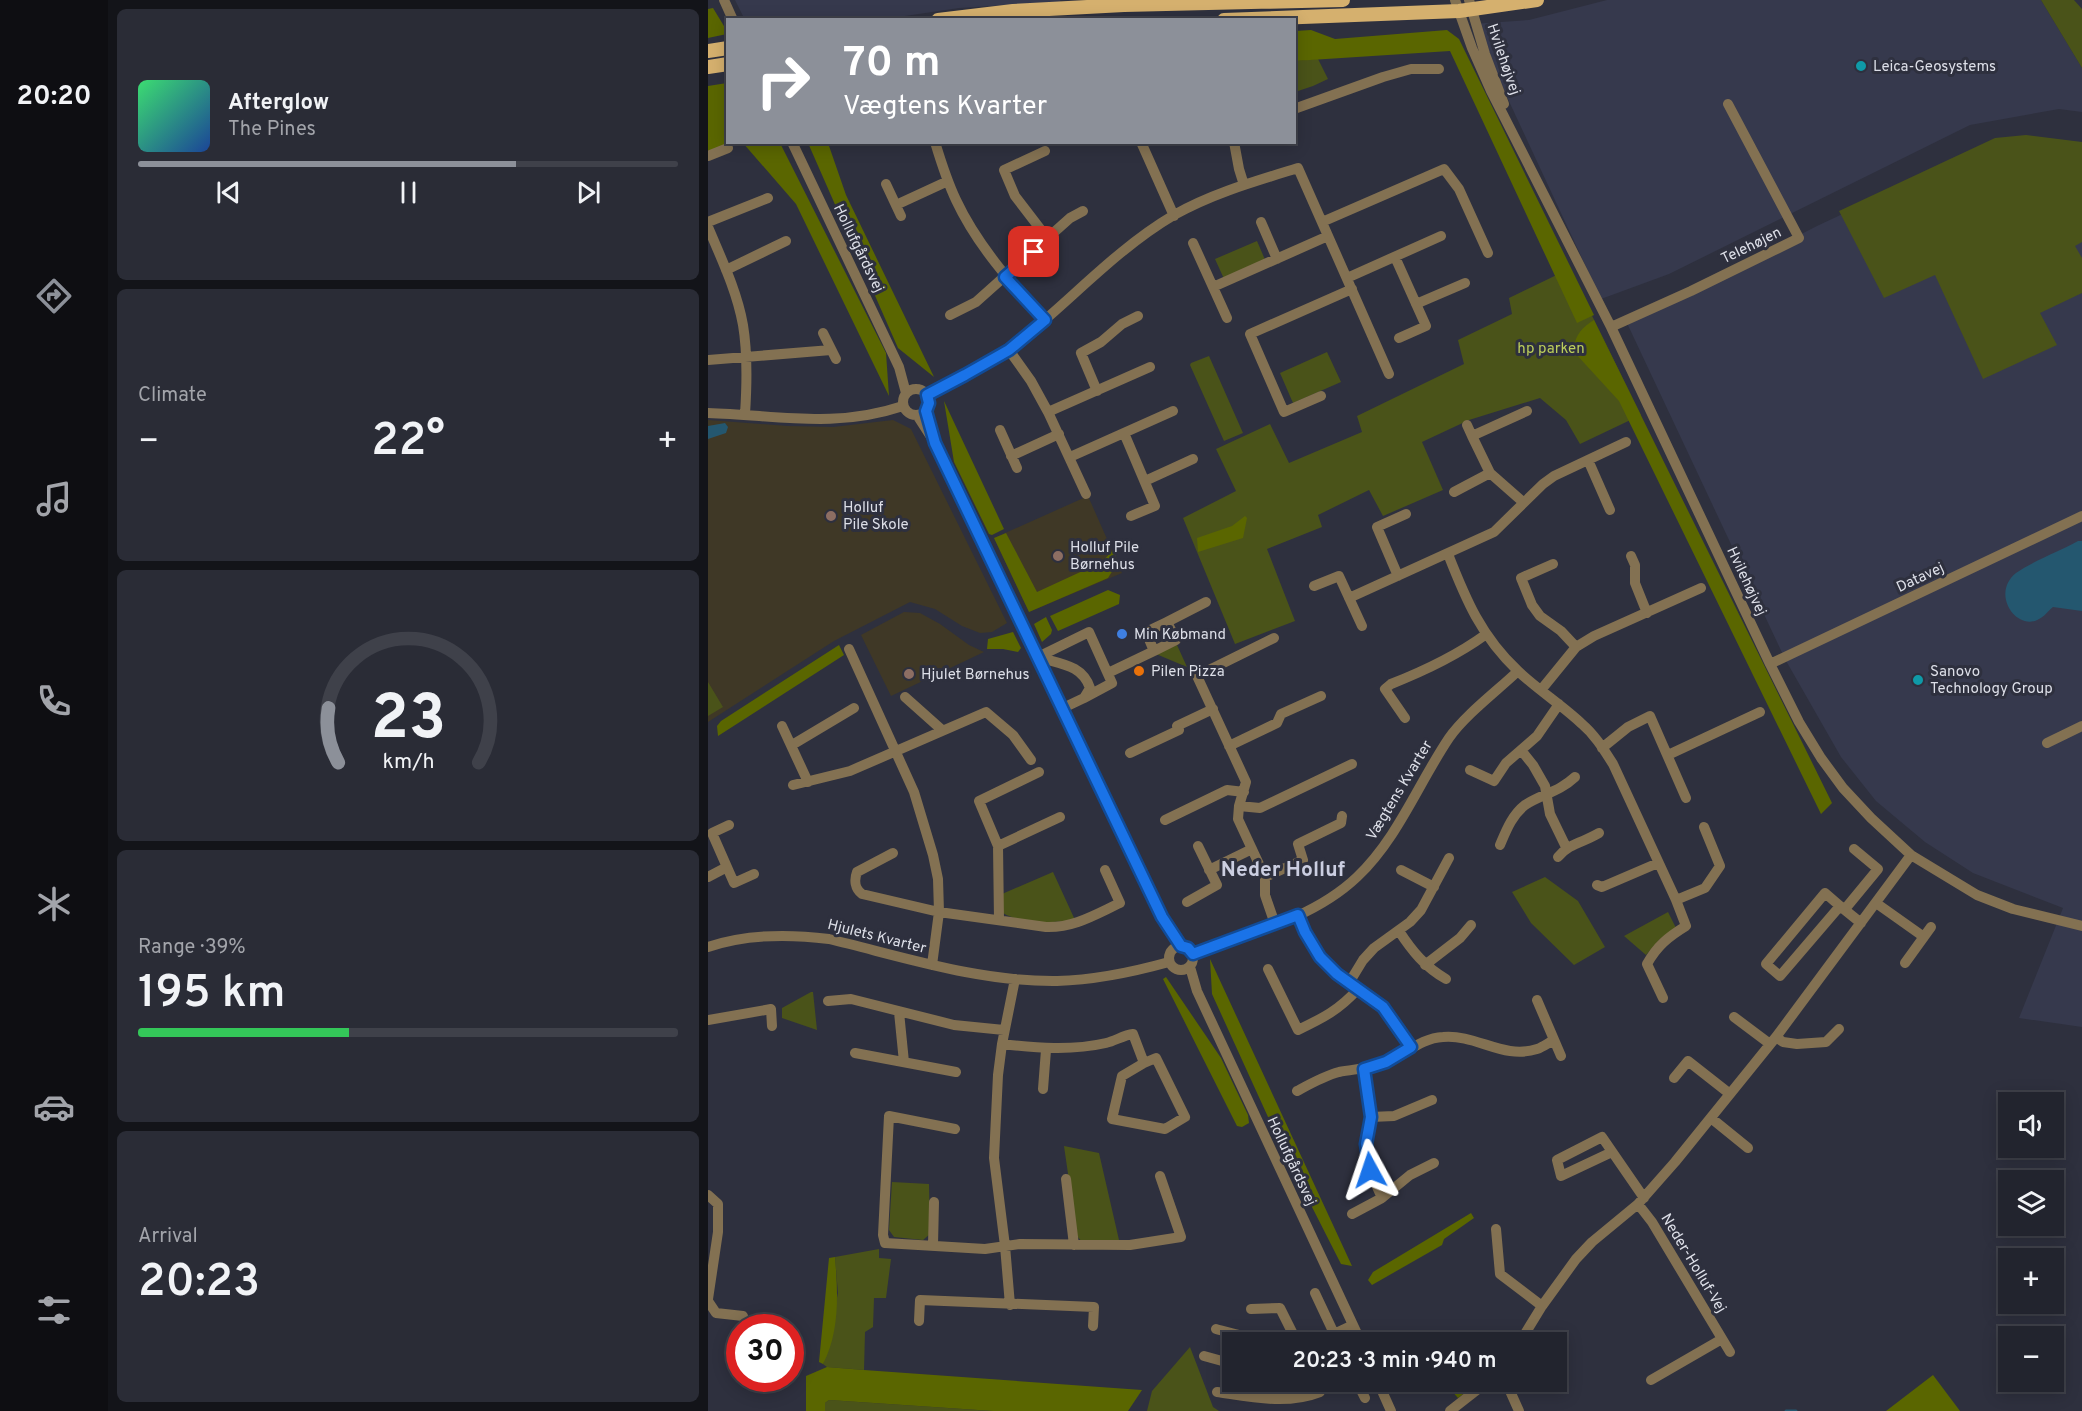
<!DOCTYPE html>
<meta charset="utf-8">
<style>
body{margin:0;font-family:Overpass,sans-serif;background:#2a2c36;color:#f1f3f6;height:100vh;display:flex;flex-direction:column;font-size:22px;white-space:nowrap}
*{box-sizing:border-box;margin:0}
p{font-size:20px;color:#a2a4aa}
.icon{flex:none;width:33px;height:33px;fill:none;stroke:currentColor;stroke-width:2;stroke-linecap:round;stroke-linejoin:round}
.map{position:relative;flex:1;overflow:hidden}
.panel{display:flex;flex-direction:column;gap:9px;padding:9px;background:#131419;width:600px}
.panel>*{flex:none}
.guide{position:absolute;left:18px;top:18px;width:570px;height:126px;border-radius:0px;box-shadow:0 3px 15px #0003,0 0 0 2px #3f414a;background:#8c9099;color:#fff;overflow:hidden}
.tools{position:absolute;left:1290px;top:1092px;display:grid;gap:12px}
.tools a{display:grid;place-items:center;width:66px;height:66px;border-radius:0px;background:#22242e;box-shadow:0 3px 15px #0003,0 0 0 2px #3f414a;font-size:30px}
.speed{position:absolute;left:18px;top:1314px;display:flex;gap:12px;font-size:30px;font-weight:700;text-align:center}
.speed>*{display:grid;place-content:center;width:78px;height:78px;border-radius:50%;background:#22242e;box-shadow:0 3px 15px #0003,0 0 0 2px #3f414a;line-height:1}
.speed .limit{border:9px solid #d22;background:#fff;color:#111}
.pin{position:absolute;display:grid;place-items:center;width:51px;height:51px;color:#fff;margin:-26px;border-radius:12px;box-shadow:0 3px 9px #0006}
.me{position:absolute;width:66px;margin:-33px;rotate:355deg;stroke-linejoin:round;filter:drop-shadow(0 0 4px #0008)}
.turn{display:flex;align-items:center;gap:21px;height:126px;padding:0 18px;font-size:27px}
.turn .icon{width:78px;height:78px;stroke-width:2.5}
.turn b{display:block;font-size:42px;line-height:51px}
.big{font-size:45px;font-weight:600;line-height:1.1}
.panel .widget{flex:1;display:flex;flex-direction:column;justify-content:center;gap:9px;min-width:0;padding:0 21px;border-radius:9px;background:#2a2c36}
.panel .dial{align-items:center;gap:0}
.dial svg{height:156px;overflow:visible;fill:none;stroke:#3f414a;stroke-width:7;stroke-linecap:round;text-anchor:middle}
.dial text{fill:#f1f3f6;stroke:none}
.song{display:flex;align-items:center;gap:18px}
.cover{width:72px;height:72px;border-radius:9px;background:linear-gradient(135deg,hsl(140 70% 55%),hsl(220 70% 35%))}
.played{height:6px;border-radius:3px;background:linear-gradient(90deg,#8c9099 70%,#3f414a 70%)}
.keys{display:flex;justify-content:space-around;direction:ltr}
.heat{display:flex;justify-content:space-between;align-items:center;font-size:33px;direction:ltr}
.charge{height:9px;border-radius:4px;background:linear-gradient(90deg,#34c759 39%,#3f414a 0)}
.trip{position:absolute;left:514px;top:1332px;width:345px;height:60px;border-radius:0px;background:#22242e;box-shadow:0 3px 15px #0003,0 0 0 2px #3f414a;font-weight:600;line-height:60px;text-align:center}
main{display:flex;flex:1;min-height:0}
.tab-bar{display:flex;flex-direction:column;width:108px;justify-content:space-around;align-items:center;background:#0e0e12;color:#a2a4aa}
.tab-bar .icon{width:42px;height:42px}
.tab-bar .on{color:#8c9099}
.tab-bar b{font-size:27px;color:#f1f3f6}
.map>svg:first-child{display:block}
.built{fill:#36394d}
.education{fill:#3f3826}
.green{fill:#4a5319}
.forest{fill:#5a6600}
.water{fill:#24576f}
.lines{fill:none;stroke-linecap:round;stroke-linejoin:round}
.stream{stroke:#24576f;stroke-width:3}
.minor{stroke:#837152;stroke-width:10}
.major{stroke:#d5b06e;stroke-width:14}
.route-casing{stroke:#114b97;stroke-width:15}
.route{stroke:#1a73e8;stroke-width:10}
.culture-dot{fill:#0f9aa8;stroke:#2e303e;stroke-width:2}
.education-dot{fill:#8d6e63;stroke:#2e303e;stroke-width:2}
.shop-dot{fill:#3f7fe0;stroke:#2e303e;stroke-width:2}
.food-dot{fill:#e8710a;stroke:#2e303e;stroke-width:2}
.labels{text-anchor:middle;stroke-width:6;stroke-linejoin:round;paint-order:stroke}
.street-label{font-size:15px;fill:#dddfe8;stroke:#2e303e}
.poi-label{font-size:15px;fill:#dddfe8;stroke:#2e303e;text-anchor:start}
.park-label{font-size:15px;fill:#bcce5b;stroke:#2e303e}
.district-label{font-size:21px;font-weight:bold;fill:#cbcee1;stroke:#2e303e}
</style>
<main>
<nav class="tab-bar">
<b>20:20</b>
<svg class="icon on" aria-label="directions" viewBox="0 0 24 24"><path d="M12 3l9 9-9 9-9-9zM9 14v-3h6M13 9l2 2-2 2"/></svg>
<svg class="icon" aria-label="music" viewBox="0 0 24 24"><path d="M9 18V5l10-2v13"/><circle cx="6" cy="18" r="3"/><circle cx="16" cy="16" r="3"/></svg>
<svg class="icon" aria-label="phone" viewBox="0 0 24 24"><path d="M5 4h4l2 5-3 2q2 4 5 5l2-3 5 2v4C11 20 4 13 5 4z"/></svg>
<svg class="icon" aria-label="climate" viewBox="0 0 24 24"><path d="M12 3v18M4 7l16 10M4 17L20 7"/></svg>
<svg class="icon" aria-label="car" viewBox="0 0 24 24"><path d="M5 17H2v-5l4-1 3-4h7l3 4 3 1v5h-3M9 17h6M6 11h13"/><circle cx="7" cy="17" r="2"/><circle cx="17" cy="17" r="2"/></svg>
<svg class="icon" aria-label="filters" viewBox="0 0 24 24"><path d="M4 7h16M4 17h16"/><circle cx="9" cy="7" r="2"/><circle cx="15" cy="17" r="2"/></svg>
</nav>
<section class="panel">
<div class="widget">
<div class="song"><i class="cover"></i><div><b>Afterglow</b><p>The Pines</p></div></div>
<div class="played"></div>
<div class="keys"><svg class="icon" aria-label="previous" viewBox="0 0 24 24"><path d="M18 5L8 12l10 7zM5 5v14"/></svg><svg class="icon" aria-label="pause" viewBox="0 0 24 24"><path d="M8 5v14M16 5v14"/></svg><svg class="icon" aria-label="next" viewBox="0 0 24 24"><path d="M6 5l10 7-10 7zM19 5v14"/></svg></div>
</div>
<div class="widget"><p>Climate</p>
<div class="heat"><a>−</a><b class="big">22°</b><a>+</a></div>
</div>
<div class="widget dial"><svg viewBox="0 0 100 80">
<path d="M14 69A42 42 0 1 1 86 69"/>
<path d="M14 69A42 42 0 0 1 9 41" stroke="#8c9099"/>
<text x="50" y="56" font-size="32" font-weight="700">23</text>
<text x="50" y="72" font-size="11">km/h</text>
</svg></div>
<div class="widget"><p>Range · 39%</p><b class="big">195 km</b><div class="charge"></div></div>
<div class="widget"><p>Arrival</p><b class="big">20:23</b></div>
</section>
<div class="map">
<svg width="1374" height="1411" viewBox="0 0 1374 1411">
<rect width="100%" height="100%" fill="#2e303e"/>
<path class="built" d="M 27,0 L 352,0 L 353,2 L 251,8 L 170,20 L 37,20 Z
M 899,0 L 1333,0 L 1374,68 L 1374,112 L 1351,109 L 1262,125 L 961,274 L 893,299 L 765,24 L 821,20 Z
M 1288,142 L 1374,147 L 1374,1027 L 1311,1018 L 1355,908 L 1265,873 L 1217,842 L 1168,801 L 1133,757 L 1077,659 L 918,321 L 983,291 L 1109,226 Z"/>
<path class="education" d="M 0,420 L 80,426 L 125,427 L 185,420 L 203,429 L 299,623 L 284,632 L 272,633 L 254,626 L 227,609 L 202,602 L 126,641 L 0,722 Z
M 380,496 L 414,573 L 321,612 L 286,538 Z
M 196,612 L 212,613 L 232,624 L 261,645 L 276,652 L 183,696 L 153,635 Z"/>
<path class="green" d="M 1333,0 L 1366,0 L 1374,9 L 1374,68 Z
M 610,59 L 620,79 L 605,86 L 587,92 L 587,61 Z
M 1318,135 L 1374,142 L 1374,242 L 1367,246 L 1374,258 L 1374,293 L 1332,313 L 1349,345 L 1275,379 L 1227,275 L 1176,298 L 1131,211 L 1287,138 Z
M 549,241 L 558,262 L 517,281 L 507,259 Z
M 861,269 L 933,415 L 872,444 L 858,420 L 832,398 L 761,420 L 714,442 L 735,490 L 675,516 L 661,490 L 610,515 L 614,527 L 559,549 L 587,621 L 527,644 L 475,518 L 528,491 L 508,449 L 562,424 L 581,463 L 654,432 L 649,416 L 756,364 L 750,340 L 804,314 L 801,298 Z
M 619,352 L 633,382 L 585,403 L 572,373 Z
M 501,356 L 535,433 L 516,441 L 482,365 L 483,363 Z
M 469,645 L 479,667 L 448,654 Z
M 0,682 L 15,707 L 0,716 Z
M 345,872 L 367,920 C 344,923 316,925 295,913 L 294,894 Z
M 837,877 L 870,901 L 897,947 L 866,965 L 823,923 L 804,892 Z
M 960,912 L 968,928 L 952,939 L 938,955 L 916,936 Z
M 103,992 L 105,992 L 109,1030 L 74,1018 L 74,1008 Z
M 356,1146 L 391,1153 L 411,1240 L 374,1242 L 369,1236 Z
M 184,1182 L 221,1184 L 222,1234 L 215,1240 L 186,1237 L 181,1230 Z
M 171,1249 L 171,1258 L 183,1259 L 178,1298 L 166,1298 L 165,1327 L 157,1332 L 156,1370 L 119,1367 L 115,1364 L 130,1293 L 127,1257 Z
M 482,1347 L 505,1407 L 511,1411 L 439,1411 L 444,1391 Z
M 121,1400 L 285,1411 L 117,1411 L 117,1403 Z"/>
<path class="forest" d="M 5,8 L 19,31 L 19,34 L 0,38 L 0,9 Z
M 603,30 L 627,39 L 739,30 L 751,39 L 886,315 L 869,323 L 742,51 L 587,61 L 587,31 Z
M 19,83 L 20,142 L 27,143 L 0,151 L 0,86 Z
M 35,143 L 72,143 L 178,353 L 181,396 L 88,204 Z
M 100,143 L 120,143 L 138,195 L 226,377 L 190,348 Z
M 886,320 L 1124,803 L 1113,814 L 911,401 L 867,353 C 864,338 874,327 886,320 Z
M 236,401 L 296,529 L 284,535 L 281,534 L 246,462 Z
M 537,516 L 539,518 L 535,538 L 490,552 L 489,538 L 524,526 Z
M 298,533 L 329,592 L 394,562 L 405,550 L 410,562 L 400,578 L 321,612 L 286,538 Z
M 400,590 L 412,595 L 411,604 L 350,631 L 342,616 Z
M 338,617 L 344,630 L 343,634 L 334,642 L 326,624 Z
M 305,632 L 313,648 L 310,652 L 295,649 L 279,649 L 280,639 Z
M 131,645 L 136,655 L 10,736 L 9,726 L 13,721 Z
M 502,959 L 644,1266 L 633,1264 L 576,1152 L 504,994 Z
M 458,977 L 513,1058 L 540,1115 L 541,1123 L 534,1127 L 529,1126 L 455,979 Z
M 763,1213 L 766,1218 L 736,1239 L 734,1245 L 664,1285 L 660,1280 L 665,1272 Z
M 127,1257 C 130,1291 132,1332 115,1364 L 111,1362 L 121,1258 Z
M 119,1367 L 156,1370 L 434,1390 L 420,1411 L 285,1411 L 121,1400 L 117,1403 L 117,1411 L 98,1411 L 98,1376 Z
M 1225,1375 L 1252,1411 L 1178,1411 Z
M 736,1382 L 771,1382 L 750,1398 Z"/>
<path class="water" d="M 17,423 L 20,427 L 18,433 L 0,439 L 0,426 Z
M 1370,541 L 1374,541 L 1374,611 L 1345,607 C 1340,611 1336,617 1331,619 C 1309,632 1282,594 1308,573 C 1323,562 1352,551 1370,541 Z"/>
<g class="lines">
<path class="stream" d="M 1078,1411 L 1088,1411"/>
<path class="minor" d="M 16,0 L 25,20
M 747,0 L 764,48 L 783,91 L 903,327 L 1062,664 L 1091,722 L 1113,758 L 1135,788 L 1163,818 L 1203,855 L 1269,895 L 1305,909 L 1374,926
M 761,0 L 777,54 L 796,104
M 586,109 L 675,77 L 703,69 L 731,69
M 84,142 L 191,367 L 198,393
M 227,142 C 233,162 239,181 248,200 C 269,245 303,283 337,320
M 433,142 L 466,216
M 526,142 L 531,169 L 536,185
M 337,151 L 296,170 L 307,196 L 340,239
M 0,156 L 20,148
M 178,184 L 193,216
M 188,205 L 240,181
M 0,222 L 60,198
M 553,222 L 569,259
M 614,222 L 736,169 L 751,189 L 780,253
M 0,227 C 13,258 29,291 35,325 C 40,355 39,384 37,414
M 485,243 L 519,318
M 687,257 L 718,326 L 691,338
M 18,270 L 78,241
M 639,278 L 733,236
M 505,287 L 620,236
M 708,304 L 757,283
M 242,315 L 268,302 L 362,218 L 375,211
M 903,327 L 983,291 L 1091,238 L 1020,104
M 115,333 L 128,359
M 301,350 L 323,381 L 340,412 L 378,494
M 0,360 L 123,350
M195 402a13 13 0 1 1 26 0a13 13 0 1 1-26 0Z
M 389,391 L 373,353 L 393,342 L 414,324 L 430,316
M 219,395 C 247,381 278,367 303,348 C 359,305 405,251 466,215 C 505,193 548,181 590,168 L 681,374
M 613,396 L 576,412 L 542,334 L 644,289
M 340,412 L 442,367
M 0,413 C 70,415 126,429 195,406
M 209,415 L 227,443 L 454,917 L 473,946
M 759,425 L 764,436
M 292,430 L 309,468
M 416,433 L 447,506 L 423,516
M 303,456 L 351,434
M 362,457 L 465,411
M 880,460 L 902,510
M 437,481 L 485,459
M 746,492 L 782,473
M 815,502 L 782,473 L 764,436 L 819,411
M 740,554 C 758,600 773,636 810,671 C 830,690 854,705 874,724 C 887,735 896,750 905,764 L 968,900 L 978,926 C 960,937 949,946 939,964 L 955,998
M 923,556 L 927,565 L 927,583 L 939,613
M 845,564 L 813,578 L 824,605 L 832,616 L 853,631 L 868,647
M 690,576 L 669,527 L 698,514
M 606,586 L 631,576 L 654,626
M 641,598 L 786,532 L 835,484 L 846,476 L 918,442
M 459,622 L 438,632 L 446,651 L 468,640 L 459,622 L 498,602
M 566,638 L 489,676 L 538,782 L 531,806 L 530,819 L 557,877 L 557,895 L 567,924
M 141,649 L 206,792 L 225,855 L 230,879 L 231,912 L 224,965
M 330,657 L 381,632 L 404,683 L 376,698
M 330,657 C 351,664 374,664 382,688 L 376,698 L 355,708
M 1062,664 L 1374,516
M 400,673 L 446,651
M 833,690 L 868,647 L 886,636 L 993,588
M 197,697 L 234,730
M 697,718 L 677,689 L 683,684 C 716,671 748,656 777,635
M 74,726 L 100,782
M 1339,743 L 1374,726
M 84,745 L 146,708
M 521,746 L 569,723 L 573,714 L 613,696
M 894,748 L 920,727 L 942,716 L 978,798
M 813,750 L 825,765 L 837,786 L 842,814 L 858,847
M 422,753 L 471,730 L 469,726 L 505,709
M 960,755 L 1052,712
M 762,770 L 786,781 L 798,763 L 829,736 L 851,704
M 85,785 L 142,771 L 278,712 L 305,735 L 323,760
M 531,806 L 552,808 L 644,764
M 457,820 L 519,790 L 536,792
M 21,825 L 4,833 L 26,883 L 46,874
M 792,845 C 798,831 804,815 817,805 C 834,794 851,792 867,777
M 290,846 L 352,817
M 185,853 L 149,872 C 146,880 147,889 154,894 L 231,912 L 338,927 C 366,928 388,914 412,903 L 397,870
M 850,857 C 861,843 877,842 891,833
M 501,870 L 544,849
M 693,870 L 726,887
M 0,877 L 19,867
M 557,877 L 595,860 L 590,844 L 633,823 L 634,816
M 889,885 L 894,887 L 950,863
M 968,900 L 997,888 L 1012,866 L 996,827
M 479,902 L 509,885 L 490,846
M 1168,903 L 1216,937
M 1132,906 L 1117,893 L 1058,964 L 1072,976 L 1132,906 L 1153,923
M 1137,909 L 1170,869 L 1146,849
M 590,915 L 597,932 L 612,957 L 629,974 L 675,1007 L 703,1047
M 291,920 L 290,846 L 271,801 L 331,772
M 691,931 C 704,951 717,967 738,979
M461 958a12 12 0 1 1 24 0a12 12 0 1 1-24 0Z
M 0,947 C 38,934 81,934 121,939 C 196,957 271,982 349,981 C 387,980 425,972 461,962
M 485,954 C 540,934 605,919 649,877 C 690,838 710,784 741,738 C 757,715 789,691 810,671
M 1197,963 L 1223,927
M 717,965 L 752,938 L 763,925
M 482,967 L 489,991 L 653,1342
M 560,969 L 590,1030 C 615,1018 631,1010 650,989
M 641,983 L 655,960 L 666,948 L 702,922 L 713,910 L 741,858
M 829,1000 L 853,1056
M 120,1001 L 143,999 L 246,1025 L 296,1030
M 191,1012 L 196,1062
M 1026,1017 L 1062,1044
M 0,1020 L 63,1009 L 64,1026
M 1068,1037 L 1075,1042 L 1089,1044 L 1118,1042 L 1131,1029
M 294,1044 C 329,1048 363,1051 398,1043 C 407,1041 416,1035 425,1034 L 436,1063 L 448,1058 L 477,1117 L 457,1129 L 404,1119 L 414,1076 L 436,1063
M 147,1053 L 248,1072
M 656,1069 L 663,1117 L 658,1156 L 662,1171 L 674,1198
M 966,1078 L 980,1061 L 1022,1094
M 335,1089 L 338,1050
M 589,1091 C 602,1084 616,1076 631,1072 C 646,1069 661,1069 676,1063 C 696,1056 712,1038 735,1037 C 769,1034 795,1060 829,1049 C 835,1047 840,1043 846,1040
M 663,1117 L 686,1116 L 724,1100
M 1003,1118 L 1040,1148
M 247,1129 L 181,1116 L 175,1235 L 177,1243 L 277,1249 L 312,1244 L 422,1245 L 473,1237 L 452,1176
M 904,1152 L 853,1176 L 849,1160 L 894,1137 L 936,1198
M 358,1179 L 366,1245
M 0,1195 L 10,1204 L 10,1232 L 0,1299
M 930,1204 L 944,1222 L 1022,1352
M 644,1214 L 674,1198 L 702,1175 L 726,1163
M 788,1229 L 792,1274 L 834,1306
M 225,1245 L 226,1202
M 607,1293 L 630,1342
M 0,1301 L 8,1313 L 35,1316
M 302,1305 L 297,1246 L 286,1158 L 290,1075 L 294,1044 L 307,979
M 543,1309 L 572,1308 L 589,1342
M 211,1321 L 212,1300 L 386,1307 L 385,1326
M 508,1329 C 534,1336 559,1344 585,1336
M 609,1342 L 645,1325
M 812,1342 L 834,1306 L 868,1259 L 884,1242 L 930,1204 L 967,1162 L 1068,1037 L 1203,855
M 496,1356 L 525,1364
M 943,1380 L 1014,1339
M 649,1382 L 657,1398
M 670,1382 L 683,1411
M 798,1382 L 811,1411
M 509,1392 C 543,1397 579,1405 612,1392 L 607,1382
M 742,1411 L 779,1382"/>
<path class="major" d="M 230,20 L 305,11 L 416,5 L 635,0
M 516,20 L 751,11 L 829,0
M 0,51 L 20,48
M 0,67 L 20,64"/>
</g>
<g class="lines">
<defs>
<path id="route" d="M 326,252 L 297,277 L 337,320 L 301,350 L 257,375 L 219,395 L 221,403 L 218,411 L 227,443 L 454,917 L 473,946 L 480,948 L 485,954 L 590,915 L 597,932 L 612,957 L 629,974 L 675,1007 L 703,1047 L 678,1062 L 656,1069 L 663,1117 L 658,1144 L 662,1170"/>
</defs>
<use href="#route" class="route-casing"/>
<use href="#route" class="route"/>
</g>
<g class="culture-dot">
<circle cx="1153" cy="66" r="6"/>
<circle cx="1210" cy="680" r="6"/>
</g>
<g class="education-dot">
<circle cx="123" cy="516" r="6"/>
<circle cx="350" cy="556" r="6"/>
<circle cx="201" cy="674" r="6"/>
</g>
<circle class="shop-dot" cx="414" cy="634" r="6"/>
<circle class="food-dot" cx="431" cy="671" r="6"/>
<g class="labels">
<g class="street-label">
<text transform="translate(796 59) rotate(71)" y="5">Hvilehøjvej</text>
<text transform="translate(1043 245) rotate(-26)" y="5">Telehøjen</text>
<text transform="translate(151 248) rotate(64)" y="5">Hollufgårdsvej</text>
<text transform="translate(1212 577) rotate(-25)" y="5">Datavej</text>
<text transform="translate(1039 581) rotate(65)" y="5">Hvilehøjvej</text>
<text transform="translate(691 790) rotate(-59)" y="5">Vægtens Kvarter</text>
<text transform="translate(169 936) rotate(14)" y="5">Hjulets Kvarter</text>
<text transform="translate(584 1161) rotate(65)" y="5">Hollufgårdsvej</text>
<text transform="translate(986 1263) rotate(59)" y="5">Neder-Holluf-Vej</text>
</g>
<g class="poi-label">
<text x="1165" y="71">Leica-Geosystems</text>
<text x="135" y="512">Holluf<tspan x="135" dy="17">Pile Skole</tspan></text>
<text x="362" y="552">Holluf Pile<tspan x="362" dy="17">Børnehus</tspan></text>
<text x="426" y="639">Min Købmand</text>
<text x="443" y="676">Pilen Pizza</text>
<text x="1222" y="676">Sanovo<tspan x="1222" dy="17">Technology Group</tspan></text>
<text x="213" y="679">Hjulet Børnehus</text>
</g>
<g class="park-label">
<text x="843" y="353">hp parken</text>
</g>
<g class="district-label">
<text x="575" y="876">Neder Holluf</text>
</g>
</g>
</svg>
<div class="tools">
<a><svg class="icon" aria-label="sound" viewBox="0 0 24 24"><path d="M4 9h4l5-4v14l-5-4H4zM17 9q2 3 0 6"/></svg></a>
<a><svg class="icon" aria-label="layers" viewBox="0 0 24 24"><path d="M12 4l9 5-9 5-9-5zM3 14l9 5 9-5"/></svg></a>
<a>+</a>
<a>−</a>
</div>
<div class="speed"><div class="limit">30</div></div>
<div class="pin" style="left:326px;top:252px;background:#d93025"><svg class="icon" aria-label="arrive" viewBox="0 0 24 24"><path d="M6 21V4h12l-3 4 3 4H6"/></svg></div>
<svg class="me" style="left:662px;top:1170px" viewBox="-20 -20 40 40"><path d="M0-17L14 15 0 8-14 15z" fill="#1a73e8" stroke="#fff" stroke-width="4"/></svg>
<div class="trip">20:23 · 3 min · 940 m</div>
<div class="guide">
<div class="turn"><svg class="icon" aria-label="right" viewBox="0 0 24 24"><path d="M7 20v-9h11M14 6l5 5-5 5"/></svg><div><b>70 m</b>Vægtens Kvarter</div></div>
</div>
</div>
</main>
